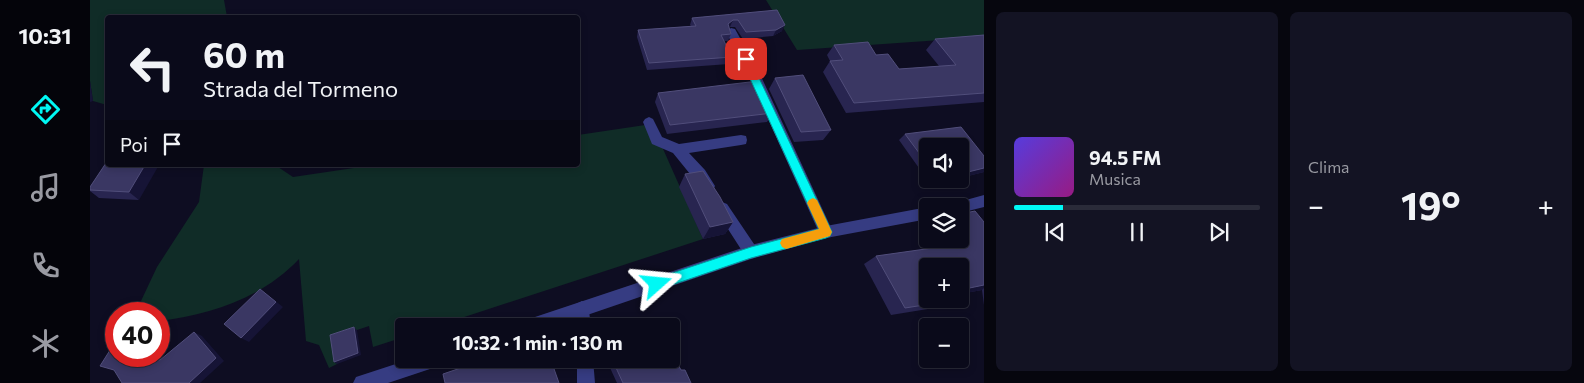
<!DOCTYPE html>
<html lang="it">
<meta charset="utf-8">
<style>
body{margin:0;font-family:Commissioner,sans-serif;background:#131323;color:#f1f3f6;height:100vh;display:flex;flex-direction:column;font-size:19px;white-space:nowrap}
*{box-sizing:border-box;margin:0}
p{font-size:16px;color:#999aa2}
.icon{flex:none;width:28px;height:28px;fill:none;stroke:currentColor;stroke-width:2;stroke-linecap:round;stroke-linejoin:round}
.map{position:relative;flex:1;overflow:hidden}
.sheet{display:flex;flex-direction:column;gap:12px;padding:12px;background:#06060e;width:600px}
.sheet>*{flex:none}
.banner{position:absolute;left:15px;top:15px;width:475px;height:152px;border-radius:5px;box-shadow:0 2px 8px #0003,0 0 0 1px #2a2b39;background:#0a0a1a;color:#f1f3f6;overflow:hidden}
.buttons{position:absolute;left:829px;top:138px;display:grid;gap:10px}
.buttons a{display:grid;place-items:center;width:50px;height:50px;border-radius:5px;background:#0a0a1a;box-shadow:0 2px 8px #0003,0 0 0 1px #2a2b39;font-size:25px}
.speed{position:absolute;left:15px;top:302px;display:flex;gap:10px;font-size:25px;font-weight:700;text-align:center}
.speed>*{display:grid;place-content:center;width:65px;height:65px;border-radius:50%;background:#0a0a1a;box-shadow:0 2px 8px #0003,0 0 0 1px #2a2b39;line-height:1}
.speed .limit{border:8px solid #d22;background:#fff;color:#111}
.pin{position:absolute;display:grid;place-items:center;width:42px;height:42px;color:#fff;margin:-21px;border-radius:10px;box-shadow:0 2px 8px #0006}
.me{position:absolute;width:55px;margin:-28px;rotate:72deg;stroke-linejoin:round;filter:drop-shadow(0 0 4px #0008)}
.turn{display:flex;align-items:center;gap:18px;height:105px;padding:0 15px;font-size:22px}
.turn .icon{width:65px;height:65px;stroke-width:2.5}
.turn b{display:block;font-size:35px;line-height:42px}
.then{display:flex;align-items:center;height:48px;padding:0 15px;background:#0003;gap:10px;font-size:19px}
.big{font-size:38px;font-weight:700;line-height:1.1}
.sheet .tile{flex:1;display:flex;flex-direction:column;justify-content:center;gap:8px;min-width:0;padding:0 18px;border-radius:8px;background:#131323}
.song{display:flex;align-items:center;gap:15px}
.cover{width:60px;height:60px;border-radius:8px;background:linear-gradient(135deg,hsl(250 70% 55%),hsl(310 70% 35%))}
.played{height:5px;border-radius:2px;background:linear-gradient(90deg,#00f8f4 20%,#2a2b39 20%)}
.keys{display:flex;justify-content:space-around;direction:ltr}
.heat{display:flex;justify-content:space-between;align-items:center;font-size:28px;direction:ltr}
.sheet .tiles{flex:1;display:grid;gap:12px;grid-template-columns:repeat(2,1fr)}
.trip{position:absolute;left:305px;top:318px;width:285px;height:50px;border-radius:5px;background:#0a0a1a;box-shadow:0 2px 8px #0003,0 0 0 1px #2a2b39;font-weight:700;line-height:50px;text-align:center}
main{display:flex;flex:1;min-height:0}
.dock{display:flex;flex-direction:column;width:90px;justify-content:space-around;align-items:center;background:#04040a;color:#999aa2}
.dock .icon{width:35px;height:35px}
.dock .current{color:#00f8f4}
.dock b{font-size:22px;color:#f1f3f6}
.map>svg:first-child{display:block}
.green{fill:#102c27}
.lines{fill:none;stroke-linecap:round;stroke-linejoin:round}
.minor{fill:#363c82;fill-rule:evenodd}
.tertiary{fill:#363c82;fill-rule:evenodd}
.wall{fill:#282550}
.shaded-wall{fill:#161436}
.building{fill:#3a3763;stroke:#514e7b}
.route{fill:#00f8f4;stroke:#00a19f}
.slow{fill:#f59e0b}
</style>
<main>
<nav class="dock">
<b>10:31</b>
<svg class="icon current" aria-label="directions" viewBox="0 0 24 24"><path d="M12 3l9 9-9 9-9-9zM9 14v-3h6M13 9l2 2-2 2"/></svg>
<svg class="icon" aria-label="music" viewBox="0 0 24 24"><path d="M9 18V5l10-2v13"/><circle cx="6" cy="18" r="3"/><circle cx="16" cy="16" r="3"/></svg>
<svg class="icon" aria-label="phone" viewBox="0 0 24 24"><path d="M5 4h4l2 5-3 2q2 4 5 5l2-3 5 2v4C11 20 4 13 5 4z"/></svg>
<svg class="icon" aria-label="climate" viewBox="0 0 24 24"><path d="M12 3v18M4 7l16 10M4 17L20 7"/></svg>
</nav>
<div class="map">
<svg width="894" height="383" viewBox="0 0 894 383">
<rect width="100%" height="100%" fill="#0e0d22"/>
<path class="green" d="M 0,0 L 134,0 L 137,17 L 18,18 L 17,105 L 3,101 L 0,81 Z
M 676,0 L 894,0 L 894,37 L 707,50 Z
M 562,124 L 613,239 L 347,326 L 314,326 L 314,337 L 283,347 L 279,326 L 267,330 L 247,364 L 239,368 L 229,345 L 216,341 L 209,259 C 172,298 121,315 69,321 L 69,314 L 58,314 L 51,301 L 67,267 L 109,202 L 114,165 L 185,165 L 203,177 L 284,165 L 488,165 L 488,135 Z"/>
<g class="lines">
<path class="minor" d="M 641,28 L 645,29 L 669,72 L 743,232 L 741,237 L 736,238 L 731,237 L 657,72 L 636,32 Z
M 559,117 L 563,119 L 572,137 L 589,144 L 651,135 L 656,136 L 657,140 L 656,144 L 651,145 L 599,153 L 615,170 L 625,186 L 623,190 L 618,192 L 613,190 L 583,153 L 562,144 L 553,122 L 555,119 Z
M 632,202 L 637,204 L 666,247 L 668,252 L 666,257 L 661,259 L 656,257 L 627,212 L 625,208 L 627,204 Z
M 492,301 L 498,304 L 501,326 L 485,326 L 484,309 L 486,304 Z
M 487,359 L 503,359 L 505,383 L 487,383 Z"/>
<path class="tertiary" d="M 894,195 L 894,207 L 870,213 L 870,206 L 863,206 L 865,203 Z
M 838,207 L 838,219 L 736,238 L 661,259 L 465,326 L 434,326 L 436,320 L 661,245 L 736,226 Z
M 321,359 L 354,359 L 352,365 L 298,383 L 263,383 L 266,377 Z"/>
</g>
<path class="wall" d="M 687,10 L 692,31 L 683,36 L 653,39 L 645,27 L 639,27 L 641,34 L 638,41 L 634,41 L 642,57 L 639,64 L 557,70 L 547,37 L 548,30 L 601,26 L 600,25 L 602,18 Z
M 894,35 L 894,102 L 756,113 L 733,72 L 740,61 L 737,55 L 744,45 L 809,69 L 849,66 L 836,50 L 845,39 Z
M 685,78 L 741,130 L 733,140 L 704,142 L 679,89 Z
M 568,93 L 683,113 L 677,122 L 577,134 L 565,102 Z
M 815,134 L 894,156 L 894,172 L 870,178 L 838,146 L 838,179 L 867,179 L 841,185 L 809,140 Z
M 18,160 L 49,200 L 9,198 L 0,191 L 0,187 Z
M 595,174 L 643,222 L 635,234 L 613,239 L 589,187 Z
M 894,222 L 894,305 L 892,290 L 870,294 L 870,266 L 838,266 L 866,300 L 850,307 L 801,315 L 774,264 L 786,256 L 845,248 L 839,239 L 870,239 Z
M 838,224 L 838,237 L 831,228 Z
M 516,359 L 581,359 L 601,383 L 527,383 Z"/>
<path class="shaded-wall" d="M 643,20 L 640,27 L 635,31 L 638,24 Z
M 695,25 L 692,31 L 683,36 L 686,30 Z
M 0,81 L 3,101 L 0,102 Z
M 55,165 L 69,165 L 49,200 L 39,192 Z
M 894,168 L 894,172 L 870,178 L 870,174 Z
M 852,179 L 867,179 L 841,185 L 848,180 Z
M 643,222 L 635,234 L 613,239 L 620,227 Z
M 894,285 L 894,288 L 892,290 L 870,294 L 870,290 Z
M 170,289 L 193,307 L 159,342 L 151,338 Z
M 264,327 L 267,330 L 271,355 L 247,364 L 244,362 Z
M 104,332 L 112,336 L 134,361 L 110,383 L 99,383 Z
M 474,361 L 474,365 L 463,369 L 463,366 Z"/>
<path class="building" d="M 687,10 L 695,25 L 686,30 L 656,32 L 648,20 L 643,20 L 638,24 L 641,34 L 631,35 L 642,57 L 559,63 L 548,30 L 606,26 L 602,18 Z
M 894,35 L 894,93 L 764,103 L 740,61 L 753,60 L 744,45 L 778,42 L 786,55 L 798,54 L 809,69 L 866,65 L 845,39 Z
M 713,75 L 741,130 L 711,132 L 685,78 Z
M 668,81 L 683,113 L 580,125 L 568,93 Z
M 871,127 L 894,156 L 894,168 L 870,174 L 870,146 L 838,146 L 838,165 L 815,134 Z
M 18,160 L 18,165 L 55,165 L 39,192 L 0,190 L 0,187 Z
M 613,171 L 630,197 L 643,222 L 620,227 L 595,174 Z
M 885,211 L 894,222 L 894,285 L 870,290 L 870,266 L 838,266 L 838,299 L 865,299 L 866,300 L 815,308 L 786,256 L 864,245 L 860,239 L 870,239 L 870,214 Z
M 170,289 L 186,302 L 151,338 L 134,324 Z
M 264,327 L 268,353 L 244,362 L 240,335 Z
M 104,332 L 126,358 L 99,383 L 32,383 L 24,370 L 10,366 L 22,347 L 26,348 L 26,356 L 56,356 L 70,360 Z
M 581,352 L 591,370 L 595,370 L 601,383 L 533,383 L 522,359 L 581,359 Z
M 397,359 L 475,359 L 474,361 L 463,366 L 469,383 L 355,383 L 353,374 Z"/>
<path class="route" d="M 656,55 L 660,59 L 742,232 L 740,236 L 736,238 L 661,258 L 567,290 L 563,288 L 561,284 L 563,279 L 567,278 L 661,247 L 729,229 L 651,59 Z"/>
<path class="slow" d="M 723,198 L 727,200 L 740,228 L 742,232 L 740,236 L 696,249 L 692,247 L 690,243 L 692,239 L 729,229 L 717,203 L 719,200 Z"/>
</svg>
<div class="buttons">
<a><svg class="icon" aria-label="sound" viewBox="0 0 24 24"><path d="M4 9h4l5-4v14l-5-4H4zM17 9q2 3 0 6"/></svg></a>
<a><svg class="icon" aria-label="layers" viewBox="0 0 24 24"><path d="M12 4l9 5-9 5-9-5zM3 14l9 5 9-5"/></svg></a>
<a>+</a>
<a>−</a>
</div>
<div class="speed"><div class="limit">40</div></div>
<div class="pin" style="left:656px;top:59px;background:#d93025"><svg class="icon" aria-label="arrive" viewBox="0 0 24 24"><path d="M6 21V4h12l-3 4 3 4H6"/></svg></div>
<svg class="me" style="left:567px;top:284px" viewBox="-20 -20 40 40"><path d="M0-17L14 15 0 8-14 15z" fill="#00f8f4" stroke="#fff" stroke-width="4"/></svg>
<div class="trip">10:32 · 1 min · 130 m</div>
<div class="banner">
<div class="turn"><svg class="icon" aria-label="left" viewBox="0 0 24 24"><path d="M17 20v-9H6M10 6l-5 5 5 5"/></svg><div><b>60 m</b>Strada del Tormeno</div></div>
<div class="then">Poi<svg class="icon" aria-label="arrive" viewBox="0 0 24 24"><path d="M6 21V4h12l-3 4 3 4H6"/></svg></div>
</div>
</div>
<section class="sheet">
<div class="tiles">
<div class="tile">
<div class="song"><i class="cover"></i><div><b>94.5 FM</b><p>Musica</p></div></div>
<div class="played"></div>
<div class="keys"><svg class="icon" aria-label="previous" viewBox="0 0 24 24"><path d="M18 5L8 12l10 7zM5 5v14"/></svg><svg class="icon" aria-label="pause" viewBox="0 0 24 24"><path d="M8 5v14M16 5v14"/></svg><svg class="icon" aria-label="next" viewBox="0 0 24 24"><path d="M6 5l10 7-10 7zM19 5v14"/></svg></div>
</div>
<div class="tile"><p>Clima</p>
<div class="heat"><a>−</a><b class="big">19°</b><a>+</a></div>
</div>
</div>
</section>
</main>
